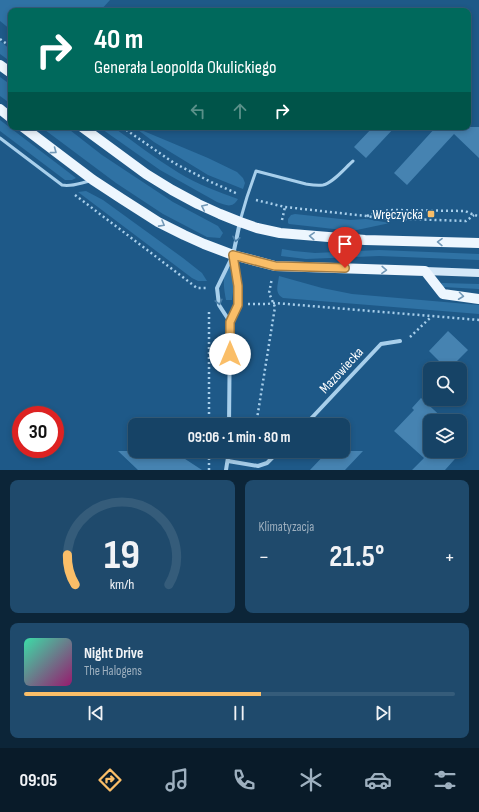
<!DOCTYPE html>
<html lang="pl">
<meta charset="utf-8">
<style>
body{margin:0;font-family:"Sofia Sans Condensed",sans-serif;background:#1f4a6c;color:#f1f3f6;height:100vh;display:flex;flex-direction:column;font-size:15px;white-space:nowrap}
*{box-sizing:border-box;margin:0}
p{font-size:13px;color:#9eb0bf}
.icon{flex:none;width:22px;height:22px;fill:none;stroke:currentColor;stroke-width:2;stroke-linecap:round;stroke-linejoin:round}
.map{position:relative;height:470px;overflow:hidden}
.drawer{display:flex;flex-direction:column;gap:10px;padding:10px;background:#0c2538;flex:1}
.drawer>*{flex:none}
.hud{position:absolute;left:8px;top:8px;width:463px;height:122px;border-radius:8px;box-shadow:0 2px 6px #0003,0 0 0 1px #355c7a;background:#00695c;color:#fff;overflow:hidden}
.tools{position:absolute;left:423px;top:362px;display:grid;gap:8px}
.tools a{display:grid;place-items:center;width:44px;height:44px;border-radius:8px;background:#164366;box-shadow:0 2px 6px #0003,0 0 0 1px #355c7a;font-size:20px}
.speed{position:absolute;left:12px;top:406px;display:flex;gap:8px;font-size:20px;font-weight:700;text-align:center}
.speed>*{display:grid;place-content:center;width:52px;height:52px;border-radius:50%;background:#164366;box-shadow:0 2px 6px #0003,0 0 0 1px #355c7a;line-height:1}
.speed .limit{border:6px solid #d22;background:#fff;color:#111}
.pin{position:absolute;display:grid;place-items:center;width:34px;height:34px;color:#fff;margin:-41px -17px;border-radius:50% 50% 50% 0;rotate:-45deg;box-shadow:0 0 4px #0007}
.pin .icon{rotate:45deg}
.me{position:absolute;width:44px;margin:-22px;rotate:0deg;stroke-linejoin:round;filter:drop-shadow(0 0 3px #0008)}
.turn{display:flex;align-items:center;gap:14px;height:84px;padding:0 20px;font-size:18px}
.turn .icon{width:52px;height:52px;stroke-width:2.5}
.turn b{display:block;font-size:28px;line-height:34px}
.lanes{display:flex;align-items:center;height:38px;padding:0 20px;background:#0003;justify-content:center;gap:20px;direction:ltr}
.lanes .off{opacity:.35}
.big{font-size:30px;font-weight:700;line-height:1.1}
.drawer .card{flex:1;display:flex;flex-direction:column;justify-content:center;gap:6px;min-width:0;padding:0 14px;border-radius:8px;background:#1f4a6c}
.drawer .dial{align-items:center;gap:0}
.dial svg{height:104px;overflow:visible;fill:none;stroke:#355c7a;stroke-width:7;stroke-linecap:round;text-anchor:middle}
.dial text{fill:#f1f3f6;stroke:none}
.song{display:flex;align-items:center;gap:12px}
.cover{width:48px;height:48px;border-radius:6px;background:linear-gradient(135deg,hsl(160 70% 55%),hsl(320 70% 35%))}
.played{height:4px;border-radius:2px;background:linear-gradient(90deg,#fabe68 55%,#355c7a 55%)}
.keys{display:flex;justify-content:space-around;direction:ltr}
.heat{display:flex;justify-content:space-between;align-items:center;font-size:22px;direction:ltr}
.drawer .tiles{flex:1;display:grid;gap:10px;grid-template-columns:1fr 1fr}
.card:last-child{grid-column:span 2}
.trip{position:absolute;left:128px;top:418px;width:222px;height:40px;border-radius:8px;background:#164366;box-shadow:0 2px 6px #0003,0 0 0 1px #355c7a;font-weight:700;line-height:40px;text-align:center}
.menu{display:flex;height:64px;justify-content:space-around;align-items:center;background:#091b29;color:#9eb0bf}
.menu .icon{width:28px;height:28px}
.menu .active{color:#fabe68}
.menu b{font-size:18px;color:#f1f3f6}
.map>svg:first-child{display:block}
.grass{fill:#2f72a4}
.building{fill:#4683b1}
.lines{fill:none;stroke-linecap:round;stroke-linejoin:round}
.path{stroke:#a8cfeb;stroke-width:2.5;stroke-dasharray:2 3;stroke-linecap:butt}
.lane{stroke:#a8cfeb;stroke-width:3}
.street{stroke:#a8cfeb;stroke-width:4}
.secondary{stroke:#d4e8f8;stroke-width:8}
.primary{stroke:#edf6fe;stroke-width:10}
.oneway{stroke:#7198b7}
.oneway2{stroke:#477ca6}
.route-casing{stroke:#a27c44;stroke-width:10}
.route{stroke:#fabe68;stroke-width:7}
.poi-dot{fill:#fabe68;stroke:#1e5988;stroke-width:1.5}
.labels{text-anchor:middle;stroke-width:3.5;stroke-linejoin:round;paint-order:stroke}
.poi-label{font-size:14px;fill:#fff;stroke:#1e5988;text-anchor:end}
.street-label{font-size:14px;fill:#fff;stroke:#1e5988}
</style>
<div class="map">
<svg width="479" height="470" viewBox="0 0 479 470">
<rect width="100%" height="100%" fill="#1e5988"/>
<path class="grass" d="M 0,0 L 110,0 L 100,11 L 11,11 L 11,30 L 0,21 Z
M 0,41 L 11,50 L 11,62 L 0,54 Z
M 0,77 L 11,85 L 11,104 L 0,96 Z
M 0,120 L 76,178 L 72,180 L 65,180 L 0,131 Z
M 41,127 L 66,127 L 102,155 L 173,202 L 218,226 L 223,233 L 220,238 L 207,237 L 163,214 L 116,183 Z
M 99,127 L 113,127 C 134,142 156,159 179,173 C 197,184 218,192 238,199 C 232,209 226,205 217,202 L 160,170 Z
M 134,127 L 208,158 L 237,172 L 243,178 L 245,183 L 243,189 L 208,175 L 154,142 Z
M 86,191 L 103,200 L 183,258 L 202,273 L 207,281 L 198,281 L 192,278 L 78,192 Z
M 295,214 L 350,220 L 366,219 L 390,223 L 352,231 L 289,224 L 288,223 L 288,219 L 291,215 Z
M 282,249 L 294,251 L 315,253 L 379,250 L 479,254 L 479,260 L 379,256 L 306,259 L 281,256 Z
M 233,265 L 236,269 L 232,300 L 226,300 C 224,288 220,272 233,265 Z
M 279,276 L 322,288 L 352,294 L 479,305 L 479,314 L 283,298 C 274,293 278,285 279,276 Z
M 442,283 L 479,284 L 479,289 L 443,287 L 441,284 Z"/>
<path class="building" d="M 373,127 L 395,127 L 366,158 L 354,147 Z
M 436,127 L 479,127 L 479,158 L 454,134 L 407,185 L 394,173 Z
M 448,331 L 468,350 L 449,369 L 447,369 L 429,351 Z
M 421,398 L 446,421 L 430,421 L 430,451 L 462,451 L 445,470 L 412,470 L 424,458 L 394,431 L 414,410 L 412,408 Z
M 118,451 L 157,451 L 161,455 L 179,455 L 202,470 L 138,470 Z
M 328,451 L 363,451 L 345,470 L 310,470 Z"/>
<g class="lines">
<path class="path" d="M 0,39 L 11,47
M 122,127 L 174,163 L 211,182 L 238,194
M 75,195 L 197,288 L 206,288
M 256,200 L 285,207 L 366,216 L 378,218 L 466,221 L 474,215
M 367,216 L 380,211 L 394,210 L 465,211 L 474,215 L 479,216
M 282,220 L 285,207
M 248,304 L 267,304 L 275,303 L 479,320
M 209,312 L 209,425
M 410,337 L 431,317
M 256,425 L 275,307 L 269,293 L 272,278
M 209,470 L 209,451"/>
<path class="lane" d="M 0,138 L 62,185 C 72,187 80,183 90,181
M 240,221 L 247,197 L 256,171 L 306,184 C 312,185 317,186 323,185 C 333,183 345,168 353,161"/>
<path class="street" d="M 230,322 L 219,305 L 217,288 L 233,255 L 240,222
M 229,425 L 230,322 L 239,305 L 238,286 L 233,256
M 305,425 L 381,344 L 400,341
M 228,461 L 258,466 L 267,463 L 279,451
M 226,470 L 229,451"/>
<path class="secondary" d="M 425,271 L 479,273"/>
<path class="primary" d="M 0,65 L 11,73
M 0,109 L 11,118
M 23,127 L 93,180 L 122,199 L 158,222 L 184,235 L 204,244 L 233,255 L 275,266 L 425,271 L 443,294 L 479,299
M 82,127 L 146,174 L 172,190 L 198,204 L 220,214 L 240,222 L 257,228 L 280,233 L 365,240 L 479,243"/>
</g>
<defs><path id="oneway-chevron" d="M-2-3.5L2.5 0L-2 3.5" fill="none" stroke-width="1.6" stroke-linecap="round" stroke-linejoin="round"/></defs>
<g class="oneway">
<use href="#oneway-chevron" transform="translate(54 151) rotate(37)"/>
<use href="#oneway-chevron" transform="translate(204 207) rotate(-155)"/>
<use href="#oneway-chevron" transform="translate(162 224) rotate(29)"/>
<use href="#oneway-chevron" transform="translate(312 236) rotate(-176)"/>
<use href="#oneway-chevron" transform="translate(440 242) rotate(-179)"/>
<use href="#oneway-chevron" transform="translate(384 270) rotate(2)"/>
<use href="#oneway-chevron" transform="translate(461 296) rotate(7)"/>
</g>
<g class="oneway2">
<use href="#oneway-chevron" transform="translate(236 239) rotate(102)"/>
<use href="#oneway-chevron" transform="translate(219 302) rotate(76)"/>
</g>
<g class="lines">
<defs>
<path id="route" d="M 230,354 L 230,322 L 238,305 L 238,286 L 233,255 L 275,266 L 345,268"/>
</defs>
<use href="#route" class="route-casing"/>
<use href="#route" class="route"/>
</g>
<rect class="poi-dot" x="427" y="210" width="8" height="8" rx="2"/>
<g class="labels">
<g class="poi-label">
<text x="423" y="219">Wręczycka</text>
</g>
<g class="street-label">
<text transform="translate(341 370) rotate(-47)" y="5">Mazowiecka</text>
</g>
</g>
</svg>
<div class="tools">
<a><svg class="icon" aria-label="search" viewBox="0 0 24 24"><circle cx="10" cy="10" r="6"/><path d="M15 15l6 6"/></svg></a>
<a><svg class="icon" aria-label="layers" viewBox="0 0 24 24"><path d="M12 4l9 5-9 5-9-5zM3 14l9 5 9-5"/></svg></a>
</div>
<div class="speed"><div class="limit">30</div></div>
<div class="pin" style="left:345px;top:268px;background:#d93025"><svg class="icon" aria-label="arrive" viewBox="0 0 24 24"><path d="M6 21V4h12l-3 4 3 4H6"/></svg></div>
<svg class="me" style="left:230px;top:354px" viewBox="-20 -20 40 40"><circle r="19" fill="#fff"/><path d="M0-13L10 11 0 6-10 11z" fill="#fabe68"/></svg>
<div class="trip">09:06 · 1 min · 80 m</div>
<div class="hud">
<div class="turn"><svg class="icon" aria-label="right" viewBox="0 0 24 24"><path d="M7 20v-9h11M14 6l5 5-5 5"/></svg><div><b>40 m</b>Generała Leopolda Okulickiego</div></div>
<div class="lanes"><svg class="icon off" aria-label="left" viewBox="0 0 24 24"><path d="M17 20v-9H6M10 6l-5 5 5 5"/></svg><svg class="icon off" aria-label="ahead" viewBox="0 0 24 24"><path d="M12 20V5M6 11l6-6 6 6"/></svg><svg class="icon" aria-label="right" viewBox="0 0 24 24"><path d="M7 20v-9h11M14 6l5 5-5 5"/></svg></div>
</div>
</div>
<section class="drawer">
<div class="tiles">
<div class="card dial"><svg viewBox="0 0 100 80">
<path d="M14 69A42 42 0 1 1 86 69"/>
<path d="M14 69A42 42 0 0 1 8 46" stroke="#fabe68"/>
<text x="50" y="56" font-size="32" font-weight="700">19</text>
<text x="50" y="72" font-size="11">km/h</text>
</svg></div>
<div class="card"><p>Klimatyzacja</p>
<div class="heat"><a>−</a><b class="big">21.5°</b><a>+</a></div>
</div>
<div class="card">
<div class="song"><i class="cover"></i><div><b>Night Drive</b><p>The Halogens</p></div></div>
<div class="played"></div>
<div class="keys"><svg class="icon" aria-label="previous" viewBox="0 0 24 24"><path d="M18 5L8 12l10 7zM5 5v14"/></svg><svg class="icon" aria-label="pause" viewBox="0 0 24 24"><path d="M8 5v14M16 5v14"/></svg><svg class="icon" aria-label="next" viewBox="0 0 24 24"><path d="M6 5l10 7-10 7zM19 5v14"/></svg></div>
</div>
</div>
</section>
<nav class="menu">
<b>09:05</b>
<svg class="icon active" aria-label="directions" viewBox="0 0 24 24"><path d="M12 3l9 9-9 9-9-9zM9 14v-3h6M13 9l2 2-2 2"/></svg>
<svg class="icon" aria-label="music" viewBox="0 0 24 24"><path d="M9 18V5l10-2v13"/><circle cx="6" cy="18" r="3"/><circle cx="16" cy="16" r="3"/></svg>
<svg class="icon" aria-label="phone" viewBox="0 0 24 24"><path d="M5 4h4l2 5-3 2q2 4 5 5l2-3 5 2v4C11 20 4 13 5 4z"/></svg>
<svg class="icon" aria-label="climate" viewBox="0 0 24 24"><path d="M12 3v18M4 7l16 10M4 17L20 7"/></svg>
<svg class="icon" aria-label="car" viewBox="0 0 24 24"><path d="M5 17H2v-5l4-1 3-4h7l3 4 3 1v5h-3M9 17h6M6 11h13"/><circle cx="7" cy="17" r="2"/><circle cx="17" cy="17" r="2"/></svg>
<svg class="icon" aria-label="filters" viewBox="0 0 24 24"><path d="M4 7h16M4 17h16"/><circle cx="9" cy="7" r="2"/><circle cx="15" cy="17" r="2"/></svg>
</nav>
